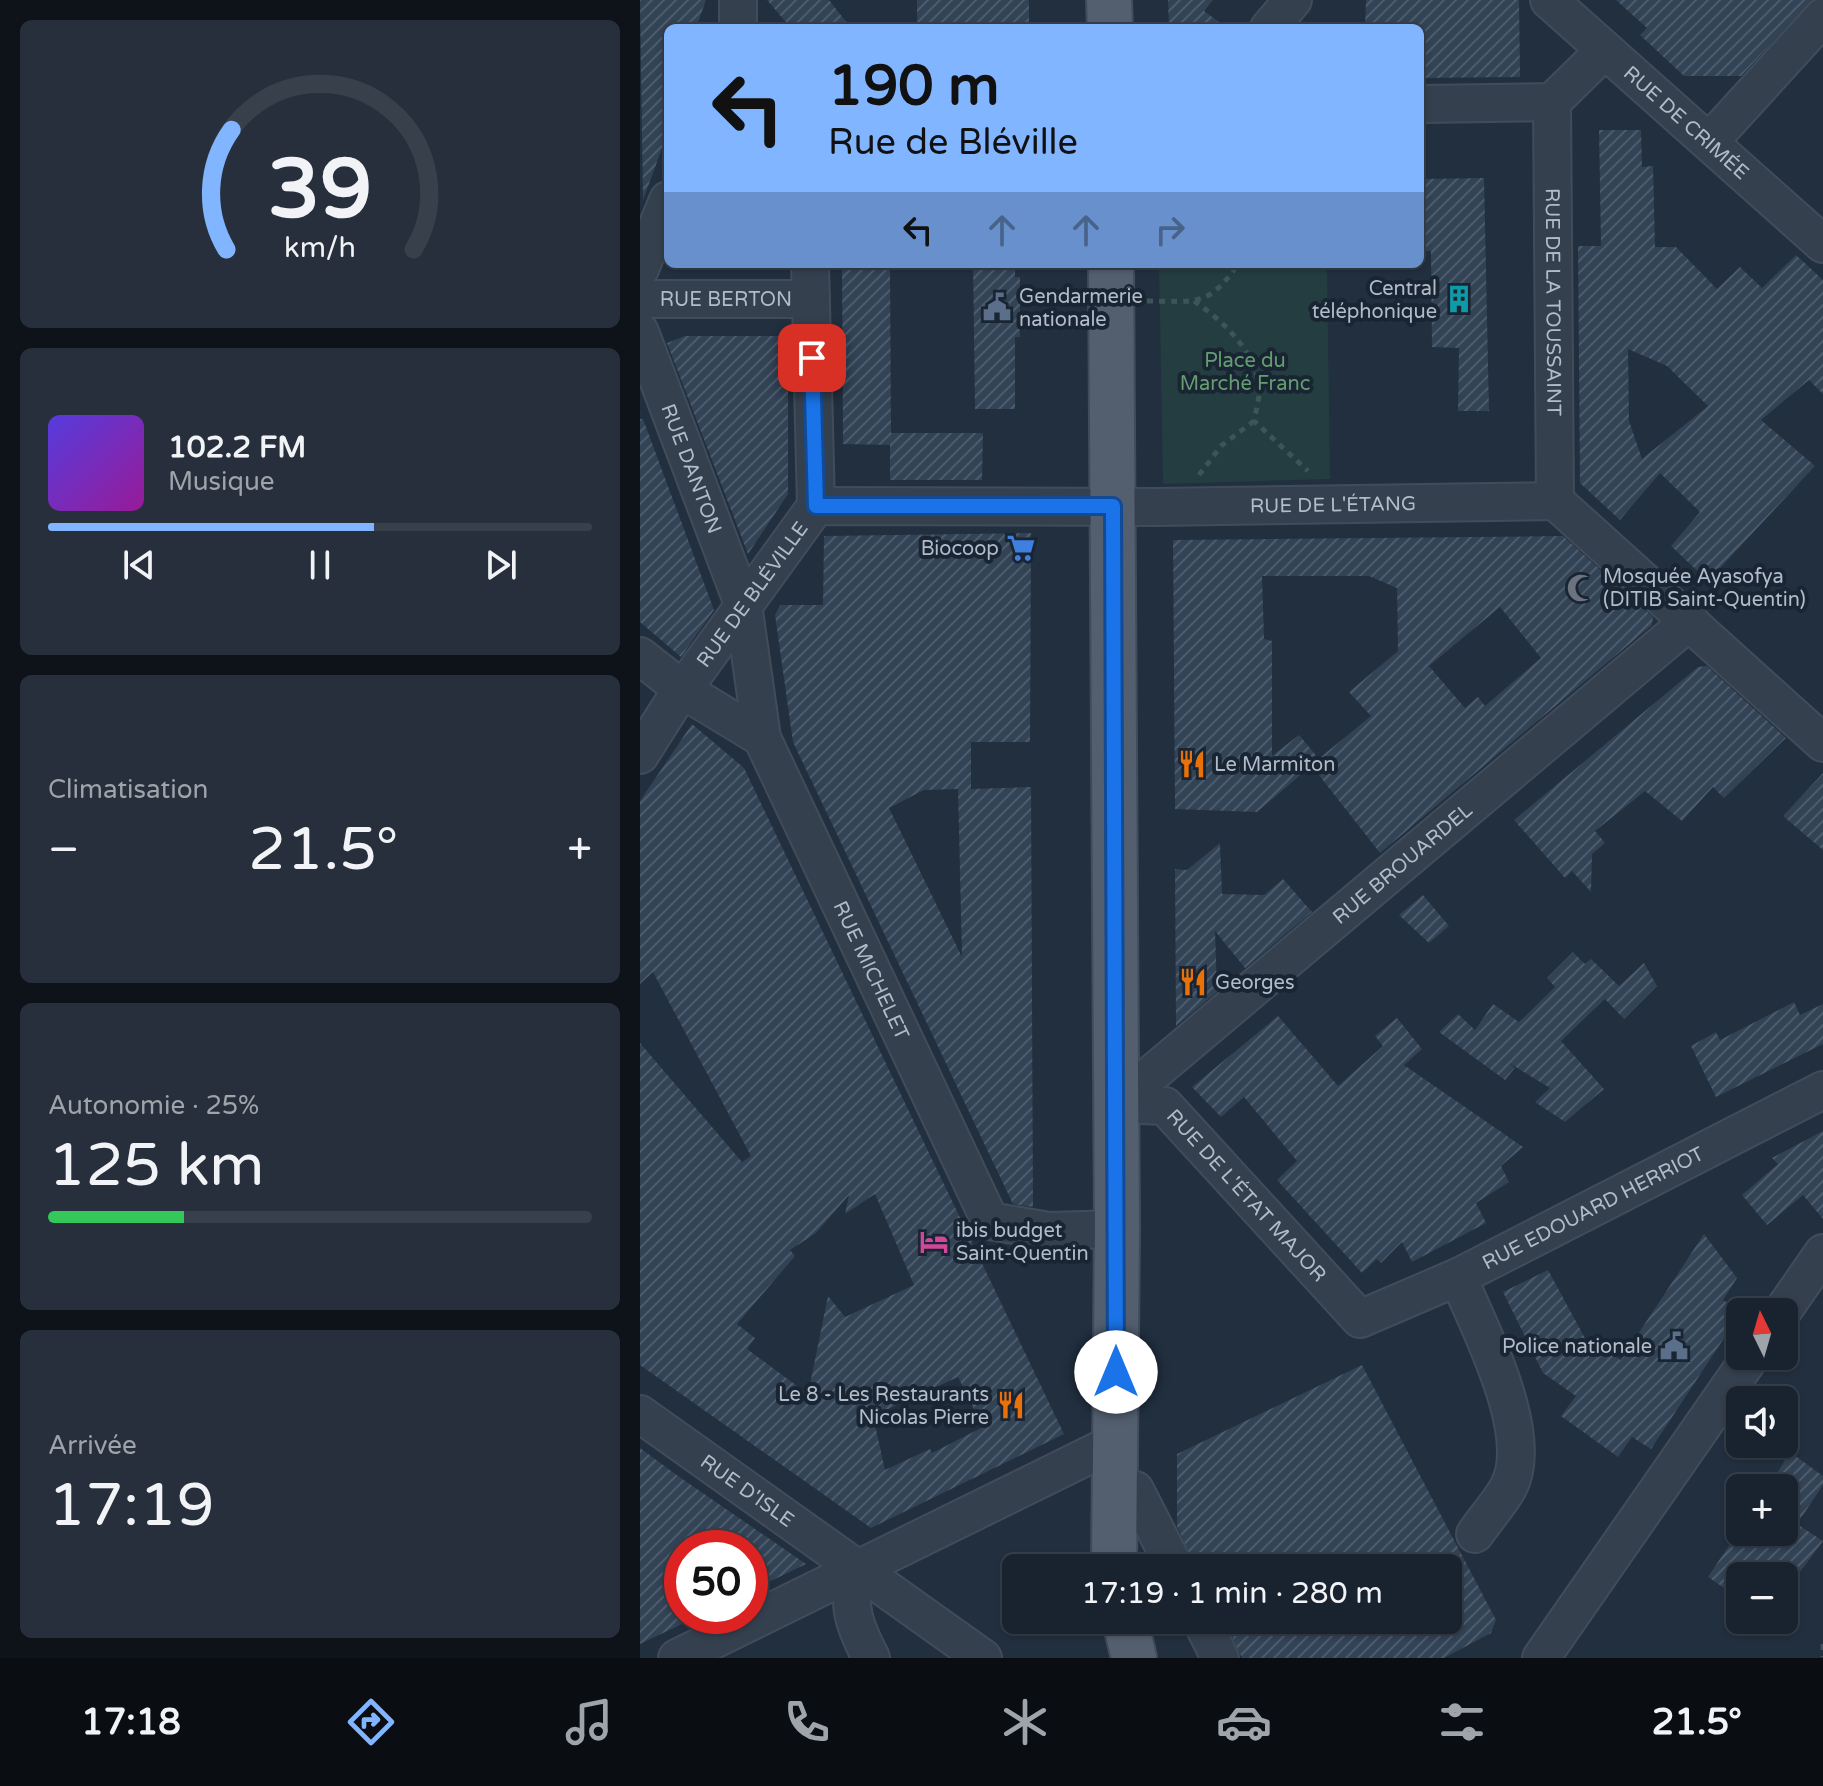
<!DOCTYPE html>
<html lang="fr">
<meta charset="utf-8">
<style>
body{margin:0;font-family:"Varela Round",sans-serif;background:#262f3b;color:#f1f3f6;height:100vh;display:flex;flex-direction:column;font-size:30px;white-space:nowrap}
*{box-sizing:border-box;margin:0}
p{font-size:26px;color:#9fa4aa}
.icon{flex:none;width:44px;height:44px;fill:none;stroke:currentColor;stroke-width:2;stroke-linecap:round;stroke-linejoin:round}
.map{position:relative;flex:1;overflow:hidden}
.drawer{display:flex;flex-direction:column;gap:20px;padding:20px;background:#0e131a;width:640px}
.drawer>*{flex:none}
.guide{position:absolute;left:24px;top:24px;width:760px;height:244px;border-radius:12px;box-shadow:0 2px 6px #0004,0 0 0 2px #37404b;background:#81b5ff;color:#111;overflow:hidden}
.needle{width:52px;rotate:355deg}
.fabs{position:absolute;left:1086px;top:1298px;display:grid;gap:16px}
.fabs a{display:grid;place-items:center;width:72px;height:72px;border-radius:12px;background:#19232f;box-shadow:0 2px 6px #0004,0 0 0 2px #37404b;font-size:40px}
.speed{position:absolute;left:24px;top:1530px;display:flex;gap:16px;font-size:40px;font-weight:700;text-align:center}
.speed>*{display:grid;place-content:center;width:104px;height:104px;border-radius:50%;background:#19232f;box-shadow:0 2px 6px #0004,0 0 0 2px #37404b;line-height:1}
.speed .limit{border:12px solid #d22;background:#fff;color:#111}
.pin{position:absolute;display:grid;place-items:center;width:68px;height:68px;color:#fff;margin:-34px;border-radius:16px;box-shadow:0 4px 12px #0006}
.me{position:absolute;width:88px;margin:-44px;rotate:0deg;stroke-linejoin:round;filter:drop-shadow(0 0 6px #0008)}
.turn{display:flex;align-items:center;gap:28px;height:168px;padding:0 32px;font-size:36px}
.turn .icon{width:104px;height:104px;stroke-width:2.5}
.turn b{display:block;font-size:56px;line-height:68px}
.lanes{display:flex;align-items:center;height:76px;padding:0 32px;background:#0003;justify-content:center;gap:40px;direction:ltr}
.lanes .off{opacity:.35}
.big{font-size:60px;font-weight:600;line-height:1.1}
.drawer .tile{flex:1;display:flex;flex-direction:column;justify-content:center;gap:12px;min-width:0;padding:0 28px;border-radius:12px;background:#262f3b}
.drawer .dial{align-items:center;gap:0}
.dial svg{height:208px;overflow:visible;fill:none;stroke:#37404b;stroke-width:7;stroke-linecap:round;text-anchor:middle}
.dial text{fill:#f1f3f6;stroke:none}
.song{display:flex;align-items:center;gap:24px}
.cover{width:96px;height:96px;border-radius:12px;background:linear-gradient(135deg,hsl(250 70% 55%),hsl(300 70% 35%))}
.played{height:8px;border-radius:4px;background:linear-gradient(90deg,#81b5ff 60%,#37404b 60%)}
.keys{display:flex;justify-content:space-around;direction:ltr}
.heat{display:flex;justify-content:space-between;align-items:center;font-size:44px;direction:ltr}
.charge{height:12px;border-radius:6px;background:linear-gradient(90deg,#34c759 25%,#37404b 0)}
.trip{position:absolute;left:362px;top:1554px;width:460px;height:80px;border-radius:12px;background:#19232f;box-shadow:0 2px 6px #0004,0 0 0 2px #37404b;font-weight:600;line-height:80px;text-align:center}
.menu{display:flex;height:128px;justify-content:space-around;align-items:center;background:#0a0e13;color:#9fa4aa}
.menu .icon{width:56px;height:56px}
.menu .on{color:#81b5ff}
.menu b{font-size:36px;color:#f1f3f6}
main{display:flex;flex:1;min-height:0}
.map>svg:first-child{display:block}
.park{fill:#233d40}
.building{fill:url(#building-hatch);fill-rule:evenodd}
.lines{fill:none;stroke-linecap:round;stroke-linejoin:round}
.minor-casing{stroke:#414c5b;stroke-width:40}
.major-casing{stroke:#414c5b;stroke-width:48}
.path{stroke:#3c5658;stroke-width:5;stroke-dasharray:6 6;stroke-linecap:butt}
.minor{stroke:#35404f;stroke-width:36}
.major{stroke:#535f6f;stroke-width:44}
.route-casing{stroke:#114b97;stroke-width:20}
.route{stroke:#1a73e8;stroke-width:14}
.labels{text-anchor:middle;stroke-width:8;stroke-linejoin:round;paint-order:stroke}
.street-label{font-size:20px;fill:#b1bbca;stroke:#1a2533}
.poi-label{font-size:20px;fill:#b1bbca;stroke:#1a2533;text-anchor:start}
.park-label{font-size:20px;fill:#659d71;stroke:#1a2533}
</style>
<main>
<section class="drawer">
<div class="tile dial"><svg viewBox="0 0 100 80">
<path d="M14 69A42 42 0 1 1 86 69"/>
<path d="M14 69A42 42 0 0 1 16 23" stroke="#81b5ff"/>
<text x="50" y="56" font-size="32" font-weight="700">39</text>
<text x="50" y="72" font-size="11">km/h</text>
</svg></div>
<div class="tile">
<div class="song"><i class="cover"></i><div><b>102.2 FM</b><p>Musique</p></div></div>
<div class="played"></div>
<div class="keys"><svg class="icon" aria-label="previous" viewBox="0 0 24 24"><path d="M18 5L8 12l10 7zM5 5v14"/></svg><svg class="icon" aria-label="pause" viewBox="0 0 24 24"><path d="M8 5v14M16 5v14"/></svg><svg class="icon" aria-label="next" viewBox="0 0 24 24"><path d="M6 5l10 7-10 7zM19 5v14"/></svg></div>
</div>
<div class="tile"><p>Climatisation</p>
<div class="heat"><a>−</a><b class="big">21.5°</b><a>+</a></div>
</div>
<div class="tile"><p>Autonomie · 25%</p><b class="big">125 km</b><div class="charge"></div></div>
<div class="tile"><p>Arrivée</p><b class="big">17:19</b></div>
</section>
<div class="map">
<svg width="1183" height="1658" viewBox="0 0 1183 1658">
<defs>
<pattern id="building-hatch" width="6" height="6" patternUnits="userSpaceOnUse" patternTransform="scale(2)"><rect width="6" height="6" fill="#324355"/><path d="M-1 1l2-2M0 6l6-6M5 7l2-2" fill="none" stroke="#4d5c6c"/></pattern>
</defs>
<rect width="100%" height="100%" fill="#212f3f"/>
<path class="park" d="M 519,264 L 687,264 L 690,479 L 523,484 Z"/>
<path class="building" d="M 0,0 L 66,0 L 56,28 L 28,28 L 28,132 L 3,200 Z
M 127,0 L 189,0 L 211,28 L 151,28 Z
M 277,0 L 389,0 L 389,28 L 277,28 Z
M 528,0 L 573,0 L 564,11 L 587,28 L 529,28 Z
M 726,0 L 879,0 L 880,77 L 780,78 L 780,28 L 725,28 Z
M 976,0 L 1172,0 L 1101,76 L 1044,76 L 1000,35 L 1007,28 Z
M 959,130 L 1001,130 L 1002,167 L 1013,166 L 1015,247 L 1036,247 L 1077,289 L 1100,267 L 1122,288 L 1156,255 L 1183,280 L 1183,394 L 1169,380 L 1121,420 L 1175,466 L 1068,581 L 1031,546 L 1060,512 L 1020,473 L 980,520 L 940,483 L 938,246 L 961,246 ZM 988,349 L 1027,366 L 1068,406 L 1002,459 L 989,421 Z
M 844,178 L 849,411 L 818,411 L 819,348 L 792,347 L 791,251 L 780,251 L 780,179 Z
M 202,264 L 250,264 L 251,433 L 343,433 L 342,480 L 250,480 L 250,445 L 203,444 Z
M 333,264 L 375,264 L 375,277 L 380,277 L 380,337 L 375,337 L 375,409 L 335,409 Z
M 45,336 L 148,336 L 148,494 L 108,554 L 27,343 Z
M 0,419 L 3,419 L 74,610 L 41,657 L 0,622 Z
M 391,533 L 390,742 L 331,742 L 331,789 L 391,787 L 393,1207 L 373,1204 L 153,742 L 135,615 L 140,605 L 183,605 L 184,536 ZM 318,789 L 322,957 L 249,808 L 284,790 Z
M 923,536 L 1013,617 L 1012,625 L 740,853 L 671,765 L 731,716 L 709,692 L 758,651 L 757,588 L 729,576 L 622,576 L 624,639 L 632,641 L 632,756 L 659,735 L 679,759 L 617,812 L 535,809 L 533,540 ZM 860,607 L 901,658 L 845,706 L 838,697 L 825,708 L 789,666 Z
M 1067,666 L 1146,738 L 1084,798 L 1073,787 L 1042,821 L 1005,791 L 955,831 L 965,843 L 952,854 L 951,892 L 932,871 L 925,878 L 874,820 L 1058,667 Z
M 52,724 L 104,768 L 424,1434 L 231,1528 L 0,1365 L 0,1043 L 102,1162 L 111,1156 L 13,972 L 0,984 L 0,801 ZM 235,1194 L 274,1285 L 205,1317 L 188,1296 L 168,1394 L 107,1349 L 115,1338 L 97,1324 L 155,1256 L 150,1250 L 176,1233 L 209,1195 L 205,1214 ZM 318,1377 L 343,1427 L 292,1453 L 290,1449 L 245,1470 L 233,1416 Z
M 1183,773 L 1183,850 L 1143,816 Z
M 580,843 L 582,894 L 624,895 L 643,879 L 672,912 L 605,968 L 575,931 L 577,992 L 536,1026 L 535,869 L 547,870 Z
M 783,895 L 809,926 L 789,943 L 759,915 Z
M 933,952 L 945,964 L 951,959 L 979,986 L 1004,963 L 1017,986 L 984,1019 L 965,999 L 921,1041 L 964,1089 L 925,1122 L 895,1102 L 910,1088 L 869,1063 L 875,1068 L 865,1080 L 799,1032 L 818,1014 L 835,1030 L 853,1004 L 879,1022 L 915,987 L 907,978 Z
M 1154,1002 L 1160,1015 L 1183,1004 L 1183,1044 L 1076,1097 L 1051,1046 L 1076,1032 L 1080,1040 Z
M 638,1016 L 698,1086 L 743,1046 L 735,1036 L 757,1018 L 782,1049 L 764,1065 L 883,1147 L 861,1166 L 869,1182 L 836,1203 L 846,1223 L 772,1262 L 762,1242 L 741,1263 L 737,1259 L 722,1273 L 637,1180 L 657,1161 L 604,1097 L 581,1117 L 552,1087 Z
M 1183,1131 L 1183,1219 L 1163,1195 L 1127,1225 L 1102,1195 L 1138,1164 L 1132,1158 Z
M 1064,1234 L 1097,1278 L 1083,1300 L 1102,1311 L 1011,1449 L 992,1437 L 978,1457 L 921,1416 L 936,1396 L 903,1373 L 863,1292 L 908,1270 L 946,1340 L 981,1360 Z
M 722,1365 L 856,1620 L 851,1633 L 804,1658 L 602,1658 L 584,1620 L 808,1620 L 808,1568 L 556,1568 L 537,1526 L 537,1454 Z
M 0,1448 L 38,1476 L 166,1564 L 110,1591 L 110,1548 L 42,1548 L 42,1624 L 0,1644 Z
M 1150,1452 L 1183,1476 L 1183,1485 L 1157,1524 L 1183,1541 L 1157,1576 L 1100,1576 L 1100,1599 L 1068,1577 L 1100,1529 L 1144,1532 L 1144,1488 L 1128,1488 Z"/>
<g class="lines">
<defs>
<g id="minor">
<path d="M 98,0 L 98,28"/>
<path id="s1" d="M 909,0 L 1183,244"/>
<path d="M 629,28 L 653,0"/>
<path id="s2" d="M 912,102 L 915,501"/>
<path d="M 780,104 L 912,102 L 963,52"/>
<path d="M 1070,141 L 1183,17"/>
<path d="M 170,264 L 176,506"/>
<path d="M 0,269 L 28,200"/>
<path id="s3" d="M 0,299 L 171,299"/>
<path id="s4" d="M 0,332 L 103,604 L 122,738"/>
<path d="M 915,501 L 1183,743"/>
<path id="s5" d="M 0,656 L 43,690 L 122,738 L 350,1221 L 409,1231 L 477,1229"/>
<path id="s6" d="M 0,755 L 31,706 L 176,506 L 518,507 L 915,501"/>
<path id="s7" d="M 476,1104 L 525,1106 L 720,1319 L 818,1277 L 1183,1090"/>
<path id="s8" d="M 476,1104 L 1050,621"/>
<path d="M 818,1277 C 839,1328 897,1435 868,1488 C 859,1504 845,1519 835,1534"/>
<path d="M 1142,1312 L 1183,1253"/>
<path id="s9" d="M 0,1414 L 343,1658"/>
<path d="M 475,1484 L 495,1490 L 535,1568"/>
<path d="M 215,1569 C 207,1607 214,1625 231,1658"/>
<path d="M 561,1620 L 580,1658"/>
<path d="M 37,1658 L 476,1442"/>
<path d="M 901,1658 L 1111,1356"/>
</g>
<path id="major" d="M 469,0 L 470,28
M 471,264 L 477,1229 L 474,1568
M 485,1620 L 494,1658"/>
</defs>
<use href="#minor" class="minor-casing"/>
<use href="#major" class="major-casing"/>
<path class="path" d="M 507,301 C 555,301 568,308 598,264
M 554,301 C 583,321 611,347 619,383 C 621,394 616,410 614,421 L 668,471
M 559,475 L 581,446 L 614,421
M 1183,1644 L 1183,1657"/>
<use href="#minor" class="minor"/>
<use href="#major" class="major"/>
</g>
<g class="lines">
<defs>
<path id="route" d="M 172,358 L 176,506 L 473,506 L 476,1372"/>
</defs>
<use href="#route" class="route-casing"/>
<use href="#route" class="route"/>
</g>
<defs>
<symbol id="building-bare" viewBox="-9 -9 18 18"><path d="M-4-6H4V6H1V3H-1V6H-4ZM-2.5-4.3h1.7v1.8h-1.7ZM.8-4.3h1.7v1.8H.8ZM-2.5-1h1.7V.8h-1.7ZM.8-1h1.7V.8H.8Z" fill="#0f9aa8" stroke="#1a2533" stroke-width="2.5" paint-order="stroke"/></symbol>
<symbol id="civic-bare" viewBox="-9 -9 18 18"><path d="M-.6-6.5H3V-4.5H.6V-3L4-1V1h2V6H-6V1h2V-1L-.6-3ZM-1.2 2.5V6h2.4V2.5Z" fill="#5c6f8a" stroke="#1a2533" stroke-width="2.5" paint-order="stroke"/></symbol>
<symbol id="supermarket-bare" viewBox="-9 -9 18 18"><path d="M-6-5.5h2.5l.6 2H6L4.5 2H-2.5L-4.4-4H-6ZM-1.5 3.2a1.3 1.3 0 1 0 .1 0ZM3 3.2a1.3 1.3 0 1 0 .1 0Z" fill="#3f7fe0" stroke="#1a2533" stroke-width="2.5" paint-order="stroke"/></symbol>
<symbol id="mosque-bare" viewBox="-9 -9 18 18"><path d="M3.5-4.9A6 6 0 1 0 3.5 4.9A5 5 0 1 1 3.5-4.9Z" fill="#6b7280" stroke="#1a2533" stroke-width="2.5" paint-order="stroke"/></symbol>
<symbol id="restaurant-bare" viewBox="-9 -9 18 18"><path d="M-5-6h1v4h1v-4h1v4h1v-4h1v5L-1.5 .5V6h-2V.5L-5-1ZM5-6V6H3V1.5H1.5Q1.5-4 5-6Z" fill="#e8710a" stroke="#1a2533" stroke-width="2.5" paint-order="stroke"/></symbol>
<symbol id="hotel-bare" viewBox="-9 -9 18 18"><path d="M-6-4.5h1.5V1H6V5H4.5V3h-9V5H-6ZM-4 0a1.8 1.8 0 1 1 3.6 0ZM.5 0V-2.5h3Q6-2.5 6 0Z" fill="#d1479c" stroke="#1a2533" stroke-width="2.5" paint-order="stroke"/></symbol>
</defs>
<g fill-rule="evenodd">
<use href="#building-bare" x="799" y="279" width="40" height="40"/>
<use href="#civic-bare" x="337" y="287" width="40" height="40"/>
<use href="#supermarket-bare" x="361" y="528" width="40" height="40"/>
<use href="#mosque-bare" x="921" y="568" width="40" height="40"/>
<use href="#restaurant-bare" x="532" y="744" width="40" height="40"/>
<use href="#restaurant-bare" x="533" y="962" width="40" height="40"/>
<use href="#hotel-bare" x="274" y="1222" width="40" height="40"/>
<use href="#civic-bare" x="1014" y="1326" width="40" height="40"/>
<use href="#restaurant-bare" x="351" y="1385" width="40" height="40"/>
</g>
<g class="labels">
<g class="street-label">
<text dy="7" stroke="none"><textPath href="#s1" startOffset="184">RUE DE CRIMÉE</textPath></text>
<text dy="7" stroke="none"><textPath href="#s3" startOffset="86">RUE BERTON</textPath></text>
<text dy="7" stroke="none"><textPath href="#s2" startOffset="200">RUE DE LA TOUSSAINT</textPath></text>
<text dy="7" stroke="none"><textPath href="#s4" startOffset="146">RUE DANTON</textPath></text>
<text dy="7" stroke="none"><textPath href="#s6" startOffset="822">RUE DE L'ÉTANG</textPath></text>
<text dy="7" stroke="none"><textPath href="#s6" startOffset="196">RUE DE BLÉVILLE</textPath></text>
<text dy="7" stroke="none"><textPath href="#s8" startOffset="374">RUE BROUARDEL</textPath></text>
<text dy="7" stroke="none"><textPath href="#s5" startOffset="404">RUE MICHELET</textPath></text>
<text dy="7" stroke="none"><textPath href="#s7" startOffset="170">RUE DE L'ÉTAT MAJOR</textPath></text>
<text dy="7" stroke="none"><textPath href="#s7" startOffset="596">RUE EDOUARD HERRIOT</textPath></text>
<text dy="7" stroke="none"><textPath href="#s9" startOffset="132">RUE D'ISLE</textPath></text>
</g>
<g class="poi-label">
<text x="797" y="295" text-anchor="end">Central<tspan x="797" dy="23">téléphonique</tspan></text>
<text x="379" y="303">Gendarmerie<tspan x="379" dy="23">nationale</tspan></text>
<text x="359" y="555" text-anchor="end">Biocoop</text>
<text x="963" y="583">Mosquée Ayasofya<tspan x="963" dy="23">(DITIB Saint-Quentin)</tspan></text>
<text x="574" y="771">Le Marmiton</text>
<text x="575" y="989">Georges</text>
<text x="316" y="1237">ibis budget<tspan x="316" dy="23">Saint-Quentin</tspan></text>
<text x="1012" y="1353" text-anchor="end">Police nationale</text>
<text x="349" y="1401" text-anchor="end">Le 8 - Les Restaurants<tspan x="349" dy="23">Nicolas Pierre</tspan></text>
</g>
<g class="park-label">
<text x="605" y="367">Place du<tspan x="605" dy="23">Marché Franc</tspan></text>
</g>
</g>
</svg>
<div class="fabs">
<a><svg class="needle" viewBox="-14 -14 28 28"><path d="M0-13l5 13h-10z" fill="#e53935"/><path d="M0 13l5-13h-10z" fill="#9fa4aa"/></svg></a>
<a><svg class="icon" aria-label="sound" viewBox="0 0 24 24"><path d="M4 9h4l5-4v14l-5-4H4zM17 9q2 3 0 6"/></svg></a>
<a>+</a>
<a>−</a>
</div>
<div class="speed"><div class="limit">50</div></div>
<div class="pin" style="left:172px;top:358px;background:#d93025"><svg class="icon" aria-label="arrive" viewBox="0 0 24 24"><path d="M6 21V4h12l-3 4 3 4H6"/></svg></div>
<svg class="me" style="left:476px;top:1372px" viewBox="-20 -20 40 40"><circle r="19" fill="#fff"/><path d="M0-13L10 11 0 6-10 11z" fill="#1a73e8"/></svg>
<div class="trip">17:19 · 1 min · 280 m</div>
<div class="guide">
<div class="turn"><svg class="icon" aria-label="left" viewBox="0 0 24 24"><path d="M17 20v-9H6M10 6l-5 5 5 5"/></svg><div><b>190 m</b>Rue de Bléville</div></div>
<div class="lanes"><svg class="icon" aria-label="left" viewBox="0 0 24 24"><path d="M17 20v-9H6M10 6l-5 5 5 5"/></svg><svg class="icon off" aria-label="ahead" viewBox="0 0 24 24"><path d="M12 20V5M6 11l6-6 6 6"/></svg><svg class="icon off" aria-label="ahead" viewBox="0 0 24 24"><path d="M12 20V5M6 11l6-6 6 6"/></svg><svg class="icon off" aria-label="right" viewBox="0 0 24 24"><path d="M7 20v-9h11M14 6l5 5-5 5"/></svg></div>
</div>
</div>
</main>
<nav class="menu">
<b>17:18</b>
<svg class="icon on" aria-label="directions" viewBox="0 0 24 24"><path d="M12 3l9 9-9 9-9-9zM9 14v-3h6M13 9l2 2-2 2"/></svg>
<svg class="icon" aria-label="music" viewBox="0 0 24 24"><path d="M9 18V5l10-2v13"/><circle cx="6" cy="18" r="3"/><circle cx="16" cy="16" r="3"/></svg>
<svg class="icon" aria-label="phone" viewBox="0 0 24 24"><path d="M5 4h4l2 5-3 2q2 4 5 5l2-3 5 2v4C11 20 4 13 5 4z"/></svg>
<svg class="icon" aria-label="climate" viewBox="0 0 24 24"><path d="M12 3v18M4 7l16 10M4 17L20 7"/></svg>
<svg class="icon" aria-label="car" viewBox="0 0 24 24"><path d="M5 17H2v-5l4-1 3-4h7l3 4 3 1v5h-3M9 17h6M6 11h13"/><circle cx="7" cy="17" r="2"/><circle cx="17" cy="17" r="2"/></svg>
<svg class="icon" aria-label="filters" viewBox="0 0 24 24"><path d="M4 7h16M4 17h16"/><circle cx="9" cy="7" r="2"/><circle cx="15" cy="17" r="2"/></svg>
<b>21.5°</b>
</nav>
